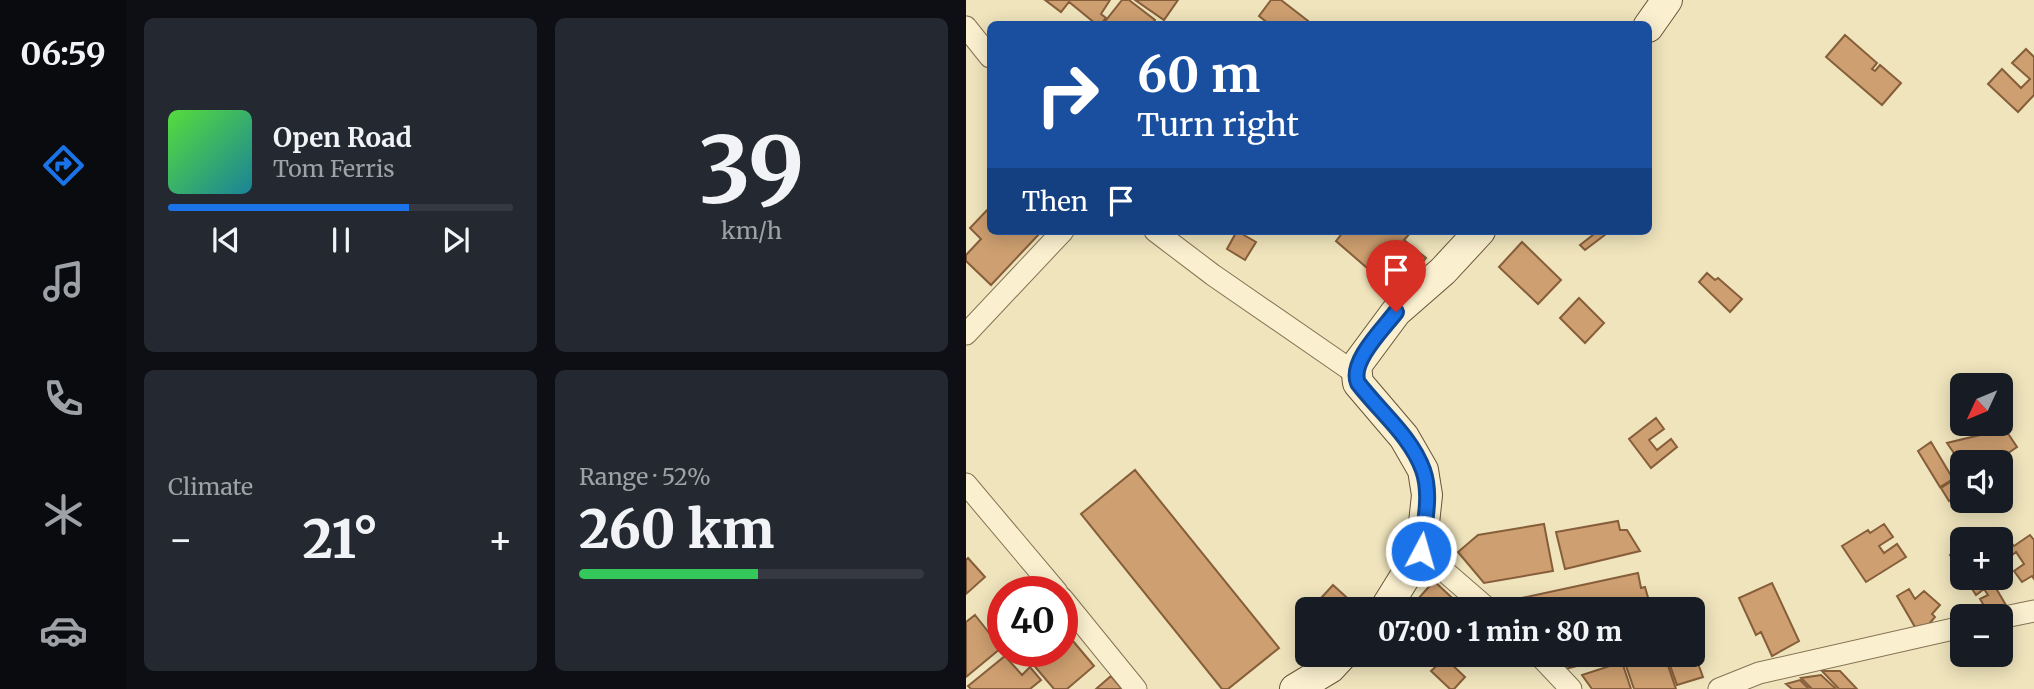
<!DOCTYPE html>
<meta charset="utf-8">
<style>
body{margin:0;font-family:Merriweather,serif;background:#242831;color:#f1f3f6;height:100vh;display:flex;flex-direction:column;font-size:26px;white-space:nowrap}
*{box-sizing:border-box;margin:0}
p{font-size:23px;color:#9ea1a6}
.icon{flex:none;width:38px;height:38px;fill:none;stroke:currentColor;stroke-width:2;stroke-linecap:round;stroke-linejoin:round}
.map{position:relative;flex:1;overflow:hidden}
.panel{display:flex;flex-direction:column;gap:18px;padding:18px;background:#0d0f14;width:840px}
.panel>*{flex:none}
.hud{position:absolute;left:21px;top:21px;width:665px;height:214px;border-radius:10px;box-shadow:0 4px 18px #0003;background:#1a4fa0;color:#fff;overflow:hidden}
.needle{width:46px;rotate:226deg}
.fabs{position:absolute;left:984px;top:373px;display:grid;gap:14px}
.fabs a{display:grid;place-items:center;width:63px;height:63px;border-radius:10px;background:#171b24;box-shadow:0 4px 18px #0003;font-size:35px}
.speed{position:absolute;left:21px;top:576px;display:flex;gap:14px;font-size:35px;font-weight:700;text-align:center}
.speed>*{display:grid;place-content:center;width:91px;height:91px;border-radius:50%;background:#171b24;box-shadow:0 4px 18px #0003;line-height:1}
.speed .limit{border:10px solid #d22;background:#fff;color:#111}
.pin{position:absolute;display:grid;place-items:center;width:60px;height:60px;color:#fff;margin:-72px -30px;border-radius:50% 50% 50% 0;rotate:-45deg;box-shadow:0 0 7px #0007}
.pin .icon{rotate:45deg}
.me{position:absolute;width:77px;margin:-38px;rotate:6deg;stroke-linejoin:round;filter:drop-shadow(0 0 5px #0008)}
.turn{display:flex;align-items:center;gap:24px;height:147px;padding:0 35px;font-size:32px}
.turn .icon{width:91px;height:91px;stroke-width:2.5}
.turn b{display:block;font-size:49px;line-height:60px}
.then{display:flex;align-items:center;height:66px;padding:0 35px;background:#0003;gap:14px;font-size:26px}
.big{font-size:52px;font-weight:800;line-height:1.1}
.panel .tile{flex:1;display:flex;flex-direction:column;justify-content:center;gap:10px;min-width:0;padding:0 24px;border-radius:10px;background:#242831}
.panel .dial{align-items:center;gap:0}
.dial b{font-size:91px;line-height:1}
.song{display:flex;align-items:center;gap:21px}
.cover{width:84px;height:84px;border-radius:10px;background:linear-gradient(135deg,hsl(110 70% 55%),hsl(190 70% 35%))}
.played{height:7px;border-radius:4px;background:linear-gradient(90deg,#1a73e8 70%,#363941 70%)}
.keys{display:flex;justify-content:space-around;direction:ltr}
.heat{display:flex;justify-content:space-between;align-items:center;font-size:38px;direction:ltr}
.charge{height:10px;border-radius:5px;background:linear-gradient(90deg,#34c759 52%,#363941 0)}
.panel .tiles{flex:1;display:grid;gap:18px;grid-template-columns:repeat(2,1fr)}
.trip{position:absolute;left:329px;top:597px;width:410px;height:70px;border-radius:10px;background:#171b24;box-shadow:0 4px 18px #0003;font-weight:800;line-height:70px;text-align:center}
main{display:flex;flex:1;min-height:0}
.tab-bar{display:flex;flex-direction:column;width:126px;justify-content:space-around;align-items:center;background:#090b0e;color:#9ea1a6}
.tab-bar .icon{width:49px;height:49px}
.tab-bar .on{color:#1a73e8}
.tab-bar b{font-size:32px;color:#f1f3f6}
.map>svg:first-child{display:block}
.building{fill:#ce9f70;stroke:#865e3a;stroke-width:2}
.lines{fill:none;stroke-linecap:round;stroke-linejoin:round}
.street-casing{stroke:#867355;stroke-width:23}
.secondary-casing{stroke:#685439;stroke-width:32}
.street{stroke:#faf0cf;stroke-width:21}
.secondary{stroke:#faf0cf;stroke-width:30}
.route-casing{stroke:#114b97;stroke-width:18}
.route{stroke:#1a73e8;stroke-width:12}
</style>
<main>
<nav class="tab-bar">
<b>06:59</b>
<svg class="icon on" aria-label="directions" viewBox="0 0 24 24"><path d="M12 3l9 9-9 9-9-9zM9 14v-3h6M13 9l2 2-2 2"/></svg>
<svg class="icon" aria-label="music" viewBox="0 0 24 24"><path d="M9 18V5l10-2v13"/><circle cx="6" cy="18" r="3"/><circle cx="16" cy="16" r="3"/></svg>
<svg class="icon" aria-label="phone" viewBox="0 0 24 24"><path d="M5 4h4l2 5-3 2q2 4 5 5l2-3 5 2v4C11 20 4 13 5 4z"/></svg>
<svg class="icon" aria-label="climate" viewBox="0 0 24 24"><path d="M12 3v18M4 7l16 10M4 17L20 7"/></svg>
<svg class="icon" aria-label="car" viewBox="0 0 24 24"><path d="M5 17H2v-5l4-1 3-4h7l3 4 3 1v5h-3M9 17h6M6 11h13"/><circle cx="7" cy="17" r="2"/><circle cx="17" cy="17" r="2"/></svg>
</nav>
<section class="panel">
<div class="tiles">
<div class="tile">
<div class="song"><i class="cover"></i><div><b>Open Road</b><p>Tom Ferris</p></div></div>
<div class="played"></div>
<div class="keys"><svg class="icon" aria-label="previous" viewBox="0 0 24 24"><path d="M18 5L8 12l10 7zM5 5v14"/></svg><svg class="icon" aria-label="pause" viewBox="0 0 24 24"><path d="M8 5v14M16 5v14"/></svg><svg class="icon" aria-label="next" viewBox="0 0 24 24"><path d="M6 5l10 7-10 7zM19 5v14"/></svg></div>
</div>
<div class="tile dial"><b>39</b><p>km/h</p></div>
<div class="tile"><p>Climate</p>
<div class="heat"><a>−</a><b class="big">21°</b><a>+</a></div>
</div>
<div class="tile"><p>Range · 52%</p><b class="big">260 km</b><div class="charge"></div></div>
</div>
</section>
<div class="map">
<svg width="1068" height="689" viewBox="0 0 1068 689">
<rect width="100%" height="100%" fill="#efe4bc"/>
<path class="building" d="M 79,0 L 144,0 L 135,14 L 140,18 L 135,24 L 130,24 L 103,2 L 95,12 Z
M 156,0 L 163,0 L 189,20 L 186,24 L 137,24 Z
M 169,0 L 212,0 L 198,20 Z
M 305,0 L 315,0 L 346,24 L 303,24 L 293,16 Z
M 879,35 L 911,63 L 906,69 L 909,71 L 914,65 L 935,83 L 916,105 L 860,57 Z
M 1060,49 L 1068,57 L 1068,95 L 1052,112 L 1022,84 L 1036,69 L 1055,88 L 1064,79 L 1046,63 Z
M 24,207 L 24,231 L 76,231 L 25,285 L 0,261 L 0,255 L 15,239 L 4,228 Z
M 271,231 L 290,242 L 279,260 L 261,249 Z
M 378,231 L 446,231 L 438,240 L 460,258 L 431,294 L 370,241 Z
M 632,231 L 644,231 L 619,250 L 614,245 Z
M 556,242 L 595,280 L 572,304 L 533,267 Z
M 741,273 L 749,280 L 752,278 L 776,299 L 764,312 L 733,282 Z
M 613,298 L 638,323 L 619,343 L 594,318 Z
M 690,418 L 698,429 L 683,440 L 691,450 L 705,439 L 711,447 L 685,468 L 663,439 Z
M 1039,429 L 1051,447 L 1029,462 L 996,462 L 996,465 L 981,443 Z
M 965,442 L 987,479 L 974,487 L 952,451 Z
M 169,470 L 313,648 L 262,689 L 256,689 L 115,514 Z
M 989,479 L 996,493 L 983,501 L 975,488 Z
M 652,521 L 654,530 L 661,530 L 674,551 L 599,569 L 590,532 Z
M 578,524 L 587,571 L 518,583 L 492,552 L 512,535 Z
M 918,524 L 927,537 L 913,546 L 918,553 L 931,544 L 940,557 L 900,582 L 876,546 L 902,530 L 904,533 Z
M 1064,535 L 1068,540 L 1068,579 L 1066,576 L 1056,582 L 1048,571 L 1058,564 L 1050,552 L 1040,560 L 1034,547 L 1044,541 L 1048,546 Z
M 996,547 L 996,573 L 984,555 Z
M 2,558 L 19,577 L 0,594 L 0,560 Z
M 672,573 L 675,588 L 679,587 L 683,601 L 687,600 L 689,609 L 538,609 L 532,603 Z
M 999,578 L 1024,578 L 1041,607 L 1020,609 L 1014,599 L 1022,595 L 1018,589 L 1010,595 Z
M 468,581 L 498,609 L 443,609 Z
M 806,583 L 833,641 L 806,656 L 795,632 L 790,635 L 773,598 Z
M 367,585 L 390,606 L 388,609 L 368,608 L 356,597 Z
M 943,589 L 949,599 L 958,591 L 974,605 L 966,614 L 969,617 L 963,624 L 949,627 L 931,596 Z
M 9,615 L 35,648 L 0,677 L 0,622 Z
M 96,628 L 128,666 L 101,689 L 88,689 L 59,655 L 63,651 L 96,651 Z
M 726,647 L 737,677 L 711,685 L 700,654 L 726,654 Z
M 585,654 L 656,654 L 600,669 Z
M 672,654 L 698,654 L 710,689 L 668,689 L 658,660 Z
M 39,656 L 56,675 L 64,667 L 75,680 L 64,689 L 5,689 L 2,686 Z
M 479,658 L 499,677 L 488,689 L 484,689 L 465,671 Z
M 656,662 L 665,689 L 626,689 L 616,675 Z
M 856,671 L 874,671 L 891,689 L 873,689 Z
M 855,675 L 870,689 L 846,689 L 835,678 Z
M 145,676 L 156,689 L 130,689 Z
M 834,680 L 843,689 L 826,689 L 820,684 Z"/>
<g class="lines">
<defs>
<path id="street" d="M 0,27 L 24,57
M 189,231 L 247,275 L 389,373
M 0,334 L 97,231
M 0,484 L 91,592
M 455,551 L 522,609
M 96,598 L 170,689
M 1034,618 L 1068,611
M 572,654 L 605,689
M 753,689 L 793,673 L 996,627"/>
<path id="secondary" d="M 682,27 L 701,0
M 419,609 L 455,551 L 461,495 L 457,470 L 438,437 L 392,383 L 390,366 L 430,312 L 477,271 L 514,231
M 329,689 L 364,668 L 377,654"/>
</defs>
<use href="#street" class="street-casing"/>
<use href="#secondary" class="secondary-casing"/>
<use href="#street" class="street"/>
<use href="#secondary" class="secondary"/>
</g>
<g class="lines">
<defs>
<path id="route" d="M 430,312 C 418,328 383,362 392,383 C 413,411 445,436 457,470 C 466,495 458,526 455,551"/>
</defs>
<use href="#route" class="route-casing"/>
<use href="#route" class="route"/>
</g>
</svg>
<div class="fabs">
<a><svg class="needle" viewBox="-14 -14 28 28"><path d="M0-13l5 13h-10z" fill="#e53935"/><path d="M0 13l5-13h-10z" fill="#9ea1a6"/></svg></a>
<a><svg class="icon" aria-label="sound" viewBox="0 0 24 24"><path d="M4 9h4l5-4v14l-5-4H4zM17 9q2 3 0 6"/></svg></a>
<a>+</a>
<a>−</a>
</div>
<div class="speed"><div class="limit">40</div></div>
<div class="pin" style="left:430px;top:312px;background:#d93025"><svg class="icon" aria-label="arrive" viewBox="0 0 24 24"><path d="M6 21V4h12l-3 4 3 4H6"/></svg></div>
<svg class="me" style="left:455px;top:551px" viewBox="-20 -20 40 40"><circle r="17" fill="#1a73e8" stroke="#fff" stroke-width="3"/><path d="M0-11L8 9 0 5-8 9z" fill="#fff"/></svg>
<div class="trip">07:00 · 1 min · 80 m</div>
<div class="hud">
<div class="turn"><svg class="icon" aria-label="right" viewBox="0 0 24 24"><path d="M7 20v-9h11M14 6l5 5-5 5"/></svg><div><b>60 m</b>Turn right</div></div>
<div class="then">Then<svg class="icon" aria-label="arrive" viewBox="0 0 24 24"><path d="M6 21V4h12l-3 4 3 4H6"/></svg></div>
</div>
</div>
</main>
